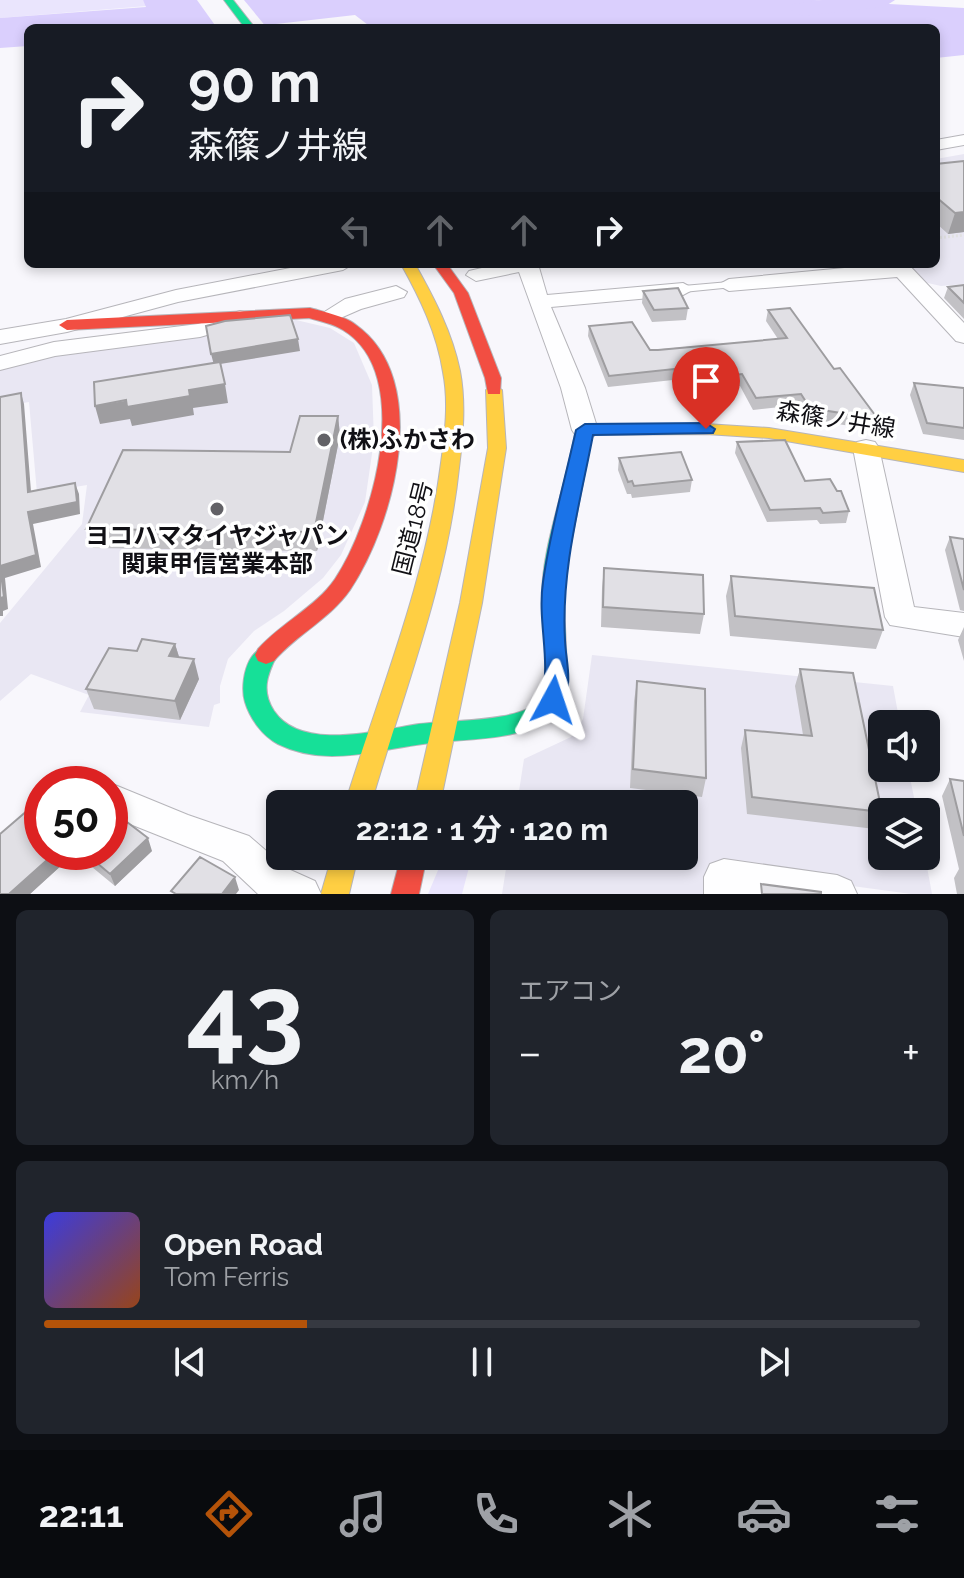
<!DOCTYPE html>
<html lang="ja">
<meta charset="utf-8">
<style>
body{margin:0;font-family:Raleway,"Noto Sans JP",sans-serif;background:#20242c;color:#f1f3f6;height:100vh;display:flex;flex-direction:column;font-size:30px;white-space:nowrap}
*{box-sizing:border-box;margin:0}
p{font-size:26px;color:#9ea1a6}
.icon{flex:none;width:44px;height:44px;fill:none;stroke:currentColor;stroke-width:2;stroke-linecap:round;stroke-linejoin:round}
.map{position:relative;height:894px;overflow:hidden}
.sheet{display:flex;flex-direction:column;gap:16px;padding:16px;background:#0d0f14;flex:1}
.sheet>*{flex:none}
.hud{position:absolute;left:24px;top:24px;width:916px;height:244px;border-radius:12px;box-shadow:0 4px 12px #0003;background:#171b24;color:#f1f3f6;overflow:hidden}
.buttons{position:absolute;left:868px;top:710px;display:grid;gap:16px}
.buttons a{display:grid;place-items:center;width:72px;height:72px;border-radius:12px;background:#171b24;box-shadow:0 4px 12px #0003;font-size:40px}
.speed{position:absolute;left:24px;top:766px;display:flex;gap:16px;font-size:40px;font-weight:700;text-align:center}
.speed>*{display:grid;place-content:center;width:104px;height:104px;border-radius:50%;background:#171b24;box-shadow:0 4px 12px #0003;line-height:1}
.speed .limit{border:12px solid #d22;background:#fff;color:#111}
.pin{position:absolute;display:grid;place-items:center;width:68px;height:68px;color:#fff;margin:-82px -34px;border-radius:50% 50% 50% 0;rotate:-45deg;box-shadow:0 0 8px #0007}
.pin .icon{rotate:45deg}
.me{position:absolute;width:88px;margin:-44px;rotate:5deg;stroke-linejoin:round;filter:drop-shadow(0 0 6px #0008)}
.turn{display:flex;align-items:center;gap:28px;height:168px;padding:0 32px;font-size:36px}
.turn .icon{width:104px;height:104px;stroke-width:2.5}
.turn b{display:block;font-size:56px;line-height:68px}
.lanes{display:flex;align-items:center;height:76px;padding:0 32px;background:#0003;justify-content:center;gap:40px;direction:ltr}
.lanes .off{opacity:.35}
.big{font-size:60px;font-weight:700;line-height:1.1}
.sheet .widget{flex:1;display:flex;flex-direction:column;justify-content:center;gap:12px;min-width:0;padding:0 28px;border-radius:12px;background:#20242c}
.sheet .dial{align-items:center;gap:0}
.dial b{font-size:104px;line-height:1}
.song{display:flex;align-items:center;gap:24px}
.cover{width:96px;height:96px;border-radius:12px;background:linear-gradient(135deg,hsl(240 70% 55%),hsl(20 70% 35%))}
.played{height:8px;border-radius:4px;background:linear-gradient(90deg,#b45309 30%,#363941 30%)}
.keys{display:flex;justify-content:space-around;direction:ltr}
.heat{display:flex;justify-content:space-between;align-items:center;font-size:44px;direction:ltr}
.sheet .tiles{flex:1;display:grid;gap:16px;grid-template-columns:1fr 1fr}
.widget:last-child{grid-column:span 2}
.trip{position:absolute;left:266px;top:790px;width:432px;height:80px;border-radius:12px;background:#171b24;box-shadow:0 4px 12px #0003;font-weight:700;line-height:80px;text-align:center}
.tabs{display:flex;height:128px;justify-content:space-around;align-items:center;background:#090b0e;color:#9ea1a6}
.tabs .icon{width:56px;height:56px}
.tabs .on{color:#b45309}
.tabs b{font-size:36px;color:#f1f3f6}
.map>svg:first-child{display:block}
.built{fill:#e9e7f3}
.green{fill:#eae5fd}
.water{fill:#dacffd}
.pier{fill:#f8f7fc}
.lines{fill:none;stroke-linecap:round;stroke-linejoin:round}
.river{fill:#dacffd;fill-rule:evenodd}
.lane-casing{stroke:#b6b5ba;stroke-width:2}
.street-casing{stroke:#b6b5ba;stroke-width:2}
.fast-casing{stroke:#b6b5ba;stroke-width:2}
.slow-casing{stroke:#b6b5ba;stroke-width:2}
.jam-casing{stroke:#b6b5ba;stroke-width:2}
.path{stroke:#e2e2e2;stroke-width:3;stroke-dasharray:2 2;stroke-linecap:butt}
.lane{fill:#fefeff;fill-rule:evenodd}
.street{fill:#fefeff;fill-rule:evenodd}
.fast{fill:#16e098;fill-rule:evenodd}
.slow{fill:#ffcf43;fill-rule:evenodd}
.jam{fill:#f24e42;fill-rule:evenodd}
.wall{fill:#c2c1c5}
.shaded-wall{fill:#9e9da0}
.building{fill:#e1e0e5;stroke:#9e9da0;stroke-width:2}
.route{fill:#1a73e8;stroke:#114b97;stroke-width:2}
.poi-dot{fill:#626166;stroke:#fff;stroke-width:3}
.labels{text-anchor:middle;stroke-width:7;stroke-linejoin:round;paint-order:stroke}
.street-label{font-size:24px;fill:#111015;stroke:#fff}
.poi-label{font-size:24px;font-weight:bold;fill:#111015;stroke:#fff;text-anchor:start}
</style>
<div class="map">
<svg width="964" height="894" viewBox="0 0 964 894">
<rect width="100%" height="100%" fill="#f8f7fc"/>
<path class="built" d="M 964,154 L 964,284 L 941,286 L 919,281 L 903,264 L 936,264 L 936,159 Z
M 296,320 L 330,328 L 354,343 L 372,385 L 374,440 L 365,502 L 341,555 L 323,578 L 284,611 L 254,631 L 228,659 L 220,686 L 220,703 L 214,705 L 209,727 L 80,712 L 89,695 L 31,674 L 0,701 L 0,623 L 82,524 L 87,485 L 37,493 L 29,402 L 0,407 L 0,368 L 52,354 Z
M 592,655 L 893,686 L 900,724 L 882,724 L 882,768 L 908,768 L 917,812 L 882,812 L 882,856 L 925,856 L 932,894 L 911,894 L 713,867 L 712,894 L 502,894 L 508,856 L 684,856 L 684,804 L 517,804 L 524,759 L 571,737 L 583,719 Z"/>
<path class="green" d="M 0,0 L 143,0 L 147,6 L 0,18 Z
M 444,856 L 472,856 L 462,894 L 428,894 Z"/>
<path class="water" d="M 143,0 L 814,0 L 964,8 L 964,55 L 936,58 L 936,28 L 372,28 L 355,15 L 242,28 L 28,28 L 28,46 L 0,48 L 0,18 L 146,7 Z"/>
<path class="pier" d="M 197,0 L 244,0 L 267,28 L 217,28 Z"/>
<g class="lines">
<path class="river" d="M 822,0 L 895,0 L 884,7 L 801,16 L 790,9 L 793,4 Z"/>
<defs>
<path id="lane" d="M 729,282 L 735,285 L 733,287 L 683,292 L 677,289 L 683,286 Z"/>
<path id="street" d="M 964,135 L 964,145 L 936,150 L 936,140 Z
M 311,264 L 353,264 L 343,270 L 178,302 L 67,332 L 0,344 L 0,330 L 66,319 L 176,290 Z
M 499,264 L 538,264 L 547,295 L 683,283 L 694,289 L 683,295 L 551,307 L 585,388 L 598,430 L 594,436 L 576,436 L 572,430 L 561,388 L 519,272 L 476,281 L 466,275 L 469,271 Z
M 887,264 L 908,264 L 964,323 L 964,343 L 956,341 L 897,277 L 729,291 L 718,285 L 729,279 Z
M 396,286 L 407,292 L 404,297 L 361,309 L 329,323 L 318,316 L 345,299 Z
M 240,311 L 248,313 L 251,318 L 248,323 L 200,337 L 55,356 L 0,370 L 0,356 L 54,342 L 198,324 Z
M 866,440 L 875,442 L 879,448 L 914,607 L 964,613 L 964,637 L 890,625 L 885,617 L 853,448 L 857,442 Z
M 110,783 L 188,815 L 249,836 L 286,868 L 315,881 L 321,894 L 258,894 L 223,861 L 110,816 L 110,784 L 107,784 Z
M 724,859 L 837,875 L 851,881 L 857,894 L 704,894 L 704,877 L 710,864 Z"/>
<path id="fast" d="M 224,0 L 233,0 L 255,28 L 245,28 Z
M 579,451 L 588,457 L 563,584 L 568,690 C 563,705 557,716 543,723 C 507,742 462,738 423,744 C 393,748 362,756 332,756 C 314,756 294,752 278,744 C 263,736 250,719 245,702 C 239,683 248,640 274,649 L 277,655 C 267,675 261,691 274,711 C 302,752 379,730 419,724 C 449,720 524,723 542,698 C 554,680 543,623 542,601 C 541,553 560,504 570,457 Z"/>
<path id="slow" d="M 401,264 L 415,264 C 434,298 452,332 460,371 C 466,403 463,436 459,468 C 447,584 403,693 371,804 L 345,804 C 380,691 426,581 441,463 C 445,433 449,402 443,372 C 437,333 420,298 401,264 Z
M 494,385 L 502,390 L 506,448 L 482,603 L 440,804 L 414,804 L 460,603 L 488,448 L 486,390 Z
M 706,424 L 769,428 L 964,460 L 964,472 L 769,438 L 706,434 L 593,435 L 585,461 L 579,463 L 570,457 L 576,430 L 585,425 Z
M 332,856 L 358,856 L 349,894 L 321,894 Z"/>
<path id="jam" d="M 433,264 L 447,264 L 468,293 L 501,378 L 500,394 L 488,394 L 485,378 L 454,293 Z
M 310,308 C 324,312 345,316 356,325 C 433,380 394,524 350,590 C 330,619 296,635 274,661 L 266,664 L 258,661 L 255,655 L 258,649 C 281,623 316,607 335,579 C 372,524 416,374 343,330 C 334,324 319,321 309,318 L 67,330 L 59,325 L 67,320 Z
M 401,856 L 427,856 L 419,894 L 391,894 Z"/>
</defs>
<use href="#lane" class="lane-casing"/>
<use href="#street" class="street-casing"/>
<use href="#fast" class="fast-casing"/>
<use href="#slow" class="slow-casing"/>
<use href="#jam" class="jam-casing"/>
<path class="path" d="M 936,238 L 964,235"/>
<use href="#lane" class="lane"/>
<use href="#street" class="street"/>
<use href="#fast" class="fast"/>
<use href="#slow" class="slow"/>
<use href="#jam" class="jam"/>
</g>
<path class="wall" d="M 964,161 L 964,232 L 948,234 L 936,223 L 936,164 Z
M 789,264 L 843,264 L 793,268 Z
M 964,285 L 964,319 L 944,298 L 948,287 Z
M 643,291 L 688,308 L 686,320 L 652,322 L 642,303 Z
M 768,310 L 834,369 L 878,419 L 875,430 L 807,419 L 798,405 L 753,410 L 740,386 L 708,389 L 705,385 L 676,387 L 673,380 L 608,387 L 588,336 L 589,326 L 650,350 L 778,339 L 766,321 Z
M 914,383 L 964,388 L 964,440 L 923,434 L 910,395 Z
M 338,416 L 340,435 L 317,551 L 93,548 L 86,529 L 290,452 Z
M 737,442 L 805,481 L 849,511 L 846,523 L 820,524 L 817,520 L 767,522 L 735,453 Z
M 619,458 L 692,480 L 690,492 L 632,498 L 631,494 L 627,494 L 618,470 Z
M 950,537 L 964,539 L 964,611 L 960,610 L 945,550 Z
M 604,568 L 704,614 L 700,634 L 601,627 L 602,588 Z
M 731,576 L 883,630 L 876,649 L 730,636 L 726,596 Z
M 964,627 L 964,661 L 958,640 Z
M 175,644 L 179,657 L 199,679 L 180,720 L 94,709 L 86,689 L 137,651 Z
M 800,669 L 882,812 L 875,829 L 747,814 L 741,748 L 745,730 L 803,735 L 795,686 Z
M 637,681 L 706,778 L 702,797 L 630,788 L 634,701 Z
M 950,779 L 964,781 L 964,894 L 957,894 L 954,878 L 959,869 L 942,796 Z
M 114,834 L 152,851 L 115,886 L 75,853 L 30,894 L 0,894 L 42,852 L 110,852 Z"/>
<path class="shaded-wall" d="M 964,212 L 964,232 L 948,234 L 955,213 Z
M 298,339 L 300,351 L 214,365 L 211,354 Z
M 225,384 L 228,403 L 193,408 L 194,415 L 132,426 L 130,419 L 100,424 L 95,406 Z
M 21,393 L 24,404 L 32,504 L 28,492 Z
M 338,416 L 340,435 L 317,551 L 314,532 Z
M 75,483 L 79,494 L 80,514 L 33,524 L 41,567 L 5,578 L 8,609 L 3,611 L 3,616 L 0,616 L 0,566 L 28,512 Z
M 175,644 L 181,663 L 169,656 Z
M 194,659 L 199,679 L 180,720 L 175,701 Z
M 148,838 L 152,851 L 115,886 L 110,874 Z
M 56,852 L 75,853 L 30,894 L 9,894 Z
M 235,877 L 239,890 L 236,894 L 222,894 Z"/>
<path class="building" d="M 964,161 L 964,212 L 955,213 L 936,197 L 936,164 Z
M 964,285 L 964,303 L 948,287 Z
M 678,288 L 688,308 L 654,310 L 643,291 Z
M 790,308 L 834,369 L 840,368 L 878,419 L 810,408 L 801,394 L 756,398 L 742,374 L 709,378 L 707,374 L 678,376 L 674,369 L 609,376 L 589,326 L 632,322 L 650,350 L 658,350 L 787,338 L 768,310 Z
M 290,315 L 298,339 L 211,354 L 206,326 L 225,321 Z
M 220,362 L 225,384 L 189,390 L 190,396 L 127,407 L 126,400 L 95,406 L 94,382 Z
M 914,383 L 964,388 L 964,428 L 927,423 Z
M 21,393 L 28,492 L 75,483 L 77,502 L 28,512 L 36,555 L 0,566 L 4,597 L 0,598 L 0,397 Z
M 300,416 L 338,416 L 314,532 L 86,529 L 123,450 L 290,452 Z
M 785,440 L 805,481 L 830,479 L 837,491 L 841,491 L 849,511 L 823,513 L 820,508 L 770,510 L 737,442 Z
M 681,452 L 692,480 L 634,486 L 632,481 L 628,482 L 619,458 Z
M 950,537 L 964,539 L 964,590 Z
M 604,568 L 703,575 L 704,614 L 603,607 Z
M 731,576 L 874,588 L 883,630 L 735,616 Z
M 142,639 L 175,644 L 169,656 L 194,659 L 175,701 L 86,689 L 109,648 L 137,651 Z
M 800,669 L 853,673 L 882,812 L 752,797 L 745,730 L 812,736 Z
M 637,681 L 705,689 L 706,778 L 633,769 Z
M 950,779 L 964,781 L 964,836 Z
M 42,798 L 42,852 L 56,852 L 9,894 L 0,894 L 0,834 Z
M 127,822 L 148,838 L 110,874 L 84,852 L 110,852 L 110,830 L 114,834 Z
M 200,857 L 235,877 L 222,894 L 176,894 L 171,891 Z
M 761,884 L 821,892 L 821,894 L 762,894 Z"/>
<path class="route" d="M 706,423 L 715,429 L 713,433 L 593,435 C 580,503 561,570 565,640 C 566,665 574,682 561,706 L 553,709 L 545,706 L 541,700 C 552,662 537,622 543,582 C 550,531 565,480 576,430 L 585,424 Z"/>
<g class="poi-dot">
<circle cx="324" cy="440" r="8"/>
<circle cx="217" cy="509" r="8"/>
</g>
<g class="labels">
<g class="street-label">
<text transform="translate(836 420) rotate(9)" y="8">森篠ノ井線</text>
<text transform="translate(413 528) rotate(-76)" y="8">国道18号</text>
</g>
<g class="poi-label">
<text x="340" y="448">(株)ふかさわ</text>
<text x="217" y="544" text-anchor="middle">ヨコハマタイヤジャパン<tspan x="217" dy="28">関東甲信営業本部</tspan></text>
</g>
</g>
</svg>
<div class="buttons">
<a><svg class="icon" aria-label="sound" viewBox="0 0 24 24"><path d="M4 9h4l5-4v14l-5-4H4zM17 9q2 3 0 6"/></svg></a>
<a><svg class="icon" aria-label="layers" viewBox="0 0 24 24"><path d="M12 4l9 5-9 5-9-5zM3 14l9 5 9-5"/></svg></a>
</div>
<div class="speed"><div class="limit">50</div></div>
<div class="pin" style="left:706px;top:429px;background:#d93025"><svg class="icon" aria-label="arrive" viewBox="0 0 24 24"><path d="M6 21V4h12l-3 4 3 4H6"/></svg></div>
<svg class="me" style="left:553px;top:700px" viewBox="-20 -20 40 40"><path d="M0-17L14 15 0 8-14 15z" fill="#1a73e8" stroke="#fff" stroke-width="4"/></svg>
<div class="trip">22:12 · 1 分 · 120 m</div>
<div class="hud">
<div class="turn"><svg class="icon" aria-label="right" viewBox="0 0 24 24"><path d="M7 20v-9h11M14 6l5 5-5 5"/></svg><div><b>90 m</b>森篠ノ井線</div></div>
<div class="lanes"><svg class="icon off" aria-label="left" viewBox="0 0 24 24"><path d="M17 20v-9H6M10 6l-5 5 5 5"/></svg><svg class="icon off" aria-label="ahead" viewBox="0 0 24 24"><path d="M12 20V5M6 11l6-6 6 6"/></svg><svg class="icon off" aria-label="ahead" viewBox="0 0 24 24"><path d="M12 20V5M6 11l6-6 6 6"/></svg><svg class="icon" aria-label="right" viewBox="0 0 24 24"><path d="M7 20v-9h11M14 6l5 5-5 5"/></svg></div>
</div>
</div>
<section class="sheet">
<div class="tiles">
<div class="widget dial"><b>43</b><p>km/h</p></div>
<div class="widget"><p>エアコン</p>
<div class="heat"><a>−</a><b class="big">20°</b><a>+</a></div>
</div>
<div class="widget">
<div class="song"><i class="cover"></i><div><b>Open Road</b><p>Tom Ferris</p></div></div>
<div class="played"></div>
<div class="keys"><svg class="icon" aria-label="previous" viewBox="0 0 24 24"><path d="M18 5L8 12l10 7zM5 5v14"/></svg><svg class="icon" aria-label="pause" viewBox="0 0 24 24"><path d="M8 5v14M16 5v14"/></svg><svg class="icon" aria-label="next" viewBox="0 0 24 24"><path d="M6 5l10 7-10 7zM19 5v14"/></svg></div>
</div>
</div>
</section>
<nav class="tabs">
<b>22:11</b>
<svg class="icon on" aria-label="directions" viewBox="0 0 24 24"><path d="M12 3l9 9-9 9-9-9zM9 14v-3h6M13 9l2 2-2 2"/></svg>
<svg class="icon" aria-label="music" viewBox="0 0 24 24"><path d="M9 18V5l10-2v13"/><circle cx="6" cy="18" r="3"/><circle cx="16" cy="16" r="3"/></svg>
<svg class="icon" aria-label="phone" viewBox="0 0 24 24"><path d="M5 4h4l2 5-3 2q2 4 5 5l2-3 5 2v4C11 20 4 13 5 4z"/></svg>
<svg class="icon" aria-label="climate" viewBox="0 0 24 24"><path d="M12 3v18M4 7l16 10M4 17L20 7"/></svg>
<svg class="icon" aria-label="car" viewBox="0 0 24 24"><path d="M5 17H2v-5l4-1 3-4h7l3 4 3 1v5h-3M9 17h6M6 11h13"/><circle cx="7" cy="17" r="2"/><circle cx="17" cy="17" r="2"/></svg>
<svg class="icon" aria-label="filters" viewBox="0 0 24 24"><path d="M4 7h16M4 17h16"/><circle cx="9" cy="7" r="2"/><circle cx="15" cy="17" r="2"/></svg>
</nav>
